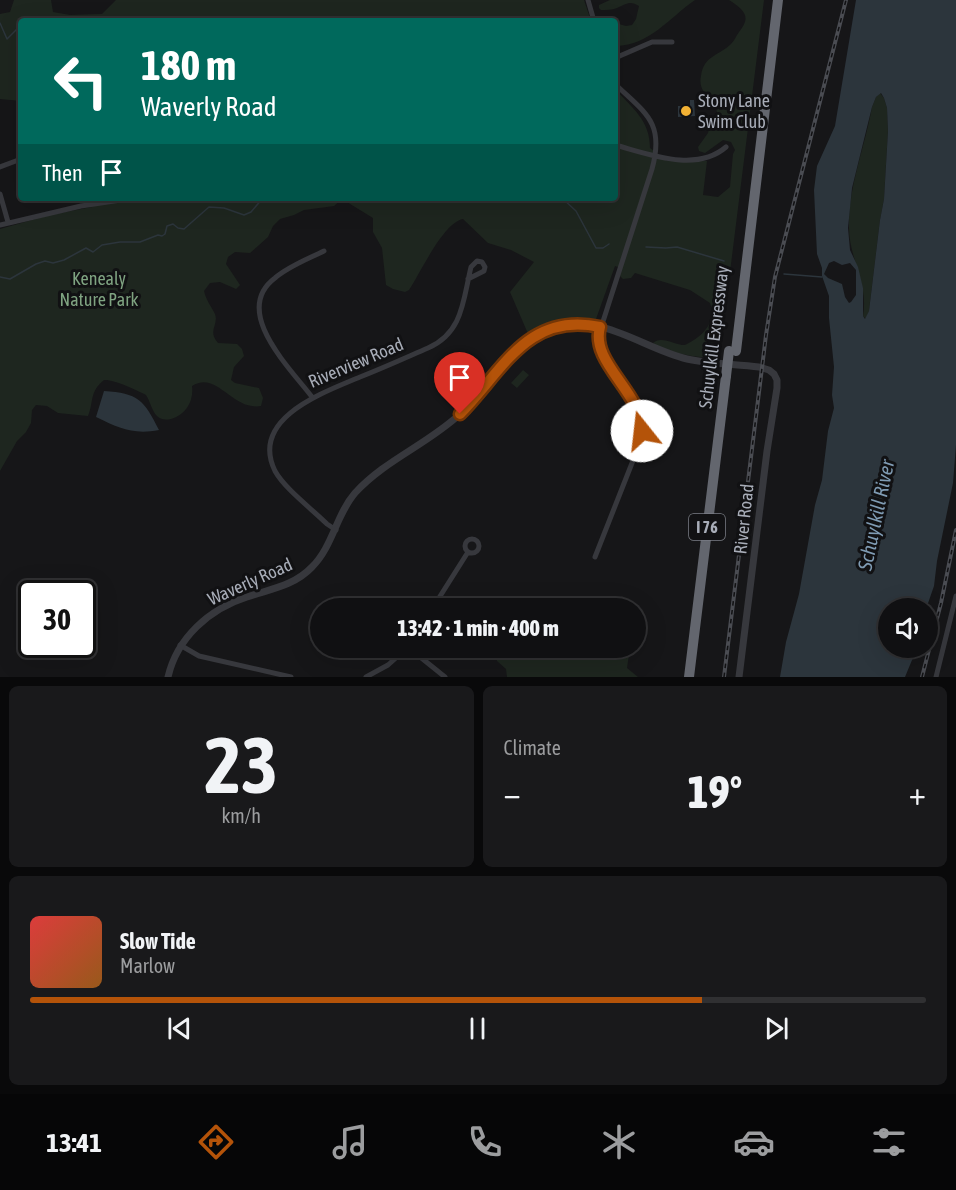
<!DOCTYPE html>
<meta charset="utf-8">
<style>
body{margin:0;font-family:"Asap Condensed",sans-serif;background:#19191b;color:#f1f3f6;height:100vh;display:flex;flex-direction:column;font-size:22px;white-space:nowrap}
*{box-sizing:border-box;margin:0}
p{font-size:20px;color:#9c9d9f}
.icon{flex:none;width:33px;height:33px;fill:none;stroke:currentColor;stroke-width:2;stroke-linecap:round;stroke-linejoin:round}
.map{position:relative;height:677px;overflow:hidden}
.sheet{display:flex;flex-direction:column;gap:9px;padding:9px;background:#09090a;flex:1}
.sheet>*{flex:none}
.hud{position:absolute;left:18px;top:18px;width:600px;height:183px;border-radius:6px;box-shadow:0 6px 24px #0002,0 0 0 2px #303032;background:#00695c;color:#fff;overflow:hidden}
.buttons{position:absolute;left:878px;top:598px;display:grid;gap:12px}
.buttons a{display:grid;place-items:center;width:60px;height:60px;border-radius:50%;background:#101012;box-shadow:0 6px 24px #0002,0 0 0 2px #303032;font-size:30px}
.speed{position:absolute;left:18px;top:580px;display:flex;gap:12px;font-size:30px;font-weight:700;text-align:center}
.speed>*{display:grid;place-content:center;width:78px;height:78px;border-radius:50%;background:#101012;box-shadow:0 6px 24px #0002,0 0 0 2px #303032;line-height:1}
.speed .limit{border:3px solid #111;border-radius:9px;background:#fff;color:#111}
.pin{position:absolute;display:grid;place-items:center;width:51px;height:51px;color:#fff;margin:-62px -26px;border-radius:50% 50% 50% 0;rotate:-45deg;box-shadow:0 0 6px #0007}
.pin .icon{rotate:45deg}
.me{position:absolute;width:66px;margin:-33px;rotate:344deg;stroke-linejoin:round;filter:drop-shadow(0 0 4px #0008)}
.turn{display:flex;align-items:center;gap:21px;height:126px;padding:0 24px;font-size:27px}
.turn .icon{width:78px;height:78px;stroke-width:2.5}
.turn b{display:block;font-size:42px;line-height:51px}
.then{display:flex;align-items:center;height:57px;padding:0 24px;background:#0003;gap:12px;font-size:22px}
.big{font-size:45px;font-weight:800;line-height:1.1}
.sheet .tile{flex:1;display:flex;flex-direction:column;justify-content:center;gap:9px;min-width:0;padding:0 21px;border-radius:9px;background:#19191b}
.sheet .dial{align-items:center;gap:0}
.dial b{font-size:78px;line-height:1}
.song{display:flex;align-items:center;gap:18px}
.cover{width:72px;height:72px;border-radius:9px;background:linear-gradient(135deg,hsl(0 70% 55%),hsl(30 70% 35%))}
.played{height:6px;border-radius:3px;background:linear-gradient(90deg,#b45309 75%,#303032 75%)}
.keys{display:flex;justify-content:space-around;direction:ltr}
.heat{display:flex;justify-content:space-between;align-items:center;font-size:33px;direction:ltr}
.sheet .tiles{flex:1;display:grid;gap:9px;grid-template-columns:1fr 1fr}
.tile:last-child{grid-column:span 2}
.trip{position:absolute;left:310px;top:598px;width:336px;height:60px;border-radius:30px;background:#101012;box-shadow:0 6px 24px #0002,0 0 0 2px #303032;font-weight:800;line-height:60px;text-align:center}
.tab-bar{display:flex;height:96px;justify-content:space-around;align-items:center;background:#060607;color:#9c9d9f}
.tab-bar .icon{width:42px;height:42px}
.tab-bar .active{color:#b45309}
.tab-bar b{font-size:27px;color:#f1f3f6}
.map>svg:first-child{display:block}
.green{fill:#1e261f}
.water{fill:#2c353c;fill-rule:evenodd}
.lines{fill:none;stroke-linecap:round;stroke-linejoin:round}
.stream{stroke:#2c353c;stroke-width:1.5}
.minor{stroke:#37383d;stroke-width:5}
.tertiary{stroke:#37383d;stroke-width:7}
.motorway{stroke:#63666e;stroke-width:10}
.rail-casing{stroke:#4a4c52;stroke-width:4}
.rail{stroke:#111113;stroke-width:1.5;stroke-dasharray:4.5;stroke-linecap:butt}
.motorway-bridge{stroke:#63666e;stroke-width:10}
.route-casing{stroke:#753606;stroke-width:15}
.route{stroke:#b45309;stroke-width:10}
.poi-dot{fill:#f2b134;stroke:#111113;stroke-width:2}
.labels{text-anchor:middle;stroke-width:6;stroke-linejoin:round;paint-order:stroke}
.shield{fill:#111113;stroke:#7b7e86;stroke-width:1.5}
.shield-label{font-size:16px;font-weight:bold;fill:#a8adb8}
.poi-label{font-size:18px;fill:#a8adb8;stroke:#111113;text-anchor:start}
.park-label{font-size:18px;fill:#7fa381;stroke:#111113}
.street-label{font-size:18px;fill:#a8adb8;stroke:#111113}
.water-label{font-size:20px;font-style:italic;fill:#7f9bb3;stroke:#111113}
</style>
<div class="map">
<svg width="956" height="677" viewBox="0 0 956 677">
<rect width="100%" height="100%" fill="#161618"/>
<path class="green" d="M 14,0 L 51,0 L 53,12 L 70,15 L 102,14 L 116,0 L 584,0 L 591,21 L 21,21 L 21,101 L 0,99 L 0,14 L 10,12 Z
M 610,0 L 695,0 C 669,18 650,45 616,46 L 615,23 L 626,26 L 632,25 L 636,19 L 639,6 C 630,0 626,4 617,8 C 612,10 606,10 601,10 L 599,8 L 599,5 Z
M 729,0 L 764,0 L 725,312 L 717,350 L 713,356 C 700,360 663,351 653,343 C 661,335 674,345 685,345 C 702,337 717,323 710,303 L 690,290 L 635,273 L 631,278 L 623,279 L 620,276 L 621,268 L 615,266 L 596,319 L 558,322 L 544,327 L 529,336 L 510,292 L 534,262 L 511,250 L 488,243 L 463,219 C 443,223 421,272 409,290 L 405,292 L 393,289 L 386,285 L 382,248 L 373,232 L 373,218 L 342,199 L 334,206 L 304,210 L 294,215 L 280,219 L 273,226 L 268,237 L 250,253 L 235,252 L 228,257 L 226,264 L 240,285 L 236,289 L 220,282 L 210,283 L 204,291 C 206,300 211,306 215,314 C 219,325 207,331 218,343 L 237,344 L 242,349 L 244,356 L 234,367 L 231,380 L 235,383 L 259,388 L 263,398 L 261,406 C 232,411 217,370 192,386 C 194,401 186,415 171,419 C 166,420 161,420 157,416 C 152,411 150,401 146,395 C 137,390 113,379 104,380 C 89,392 94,402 88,416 L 58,413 L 47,406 L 36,405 L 32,410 L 31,423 L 26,432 L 17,441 L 0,471 L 0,229 L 50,215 L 92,207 L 87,201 L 89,198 L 615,198 L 615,89 C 632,108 650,120 650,148 L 667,161 L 707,161 L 703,195 L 718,197 L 730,187 L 733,154 L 735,150 L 731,142 L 723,140 L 705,153 L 699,151 L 698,147 L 708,133 L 711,122 L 717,113 C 716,98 697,95 701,76 C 704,55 719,56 731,44 C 735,40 736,36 739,32 C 752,16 744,10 729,0 Z
M 880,93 L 884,98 L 887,108 L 888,131 L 884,199 L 880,220 L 869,311 L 866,319 L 863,316 C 869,282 848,258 849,225 C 849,184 865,147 872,107 L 876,97 Z
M 523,370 L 529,375 L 517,388 L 511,383 Z
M 503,648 L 630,648 L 627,668 L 638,677 L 507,677 L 506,669 L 497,661 L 497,655 Z"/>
<path class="water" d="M 856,0 L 956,0 L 956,445 L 953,483 L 937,561 L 934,586 L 926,609 L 888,609 L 888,648 L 917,648 L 905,677 L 780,677 L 786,642 L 799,594 L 815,505 L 822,480 L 828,431 L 834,408 L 832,395 L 834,367 L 829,318 L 829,296 L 822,276 L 822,268 L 817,254 L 814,190 L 817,166 L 835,126 ZM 881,93 L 884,98 L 887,108 L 888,131 L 884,199 L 880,220 L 869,311 L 865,319 L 863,316 L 863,288 L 858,267 L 850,250 L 848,228 L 852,188 L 872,107 L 876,97 ZM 834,261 L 842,265 L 850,263 L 856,270 L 856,295 L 851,302 L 849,303 L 845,297 L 842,284 L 828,278 L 824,274 L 829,263 Z
M 690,100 L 694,100 L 695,116 L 678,117 L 678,106 L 690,106 Z
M 104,391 C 138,393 144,400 159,430 C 133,435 119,428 96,417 Z"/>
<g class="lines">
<path class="stream" d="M 0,23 L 7,39 L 17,29 L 21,28
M 562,198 L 576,211 L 596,248 L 603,248 L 609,244
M 646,247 L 666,248 L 677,247 L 724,261
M 784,274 L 822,277
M 0,277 L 10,279 L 36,264 L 45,261 L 53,263 L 64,260 L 86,248 L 93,252 L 102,245 L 120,242 L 140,242 L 158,235 L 162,236 L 165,234 L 167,226 L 173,224 L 178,228 L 184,229 L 209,207 L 224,208 L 244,215 L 251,212 L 263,198"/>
<path class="minor" d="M 588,0 L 594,21
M 615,58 L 652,42 L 672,42
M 615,145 C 649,154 696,173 726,147
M 0,167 L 21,159
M 0,194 L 8,222
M 0,225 L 81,206 L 134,198
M 312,397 C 290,368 231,311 275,278 C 289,266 308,259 324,251
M 336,530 L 327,524 C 312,509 285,489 275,471 C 249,418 325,392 360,377 C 383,368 405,358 428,348 C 463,333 463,300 471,267 L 477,261 L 482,262 L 485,267 L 484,271 L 468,279
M465 546a7 7 0 1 1 14 0a7 7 0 1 1-14 0Z
M 595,557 L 634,458 L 642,431 L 641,420 L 637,408 L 603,354 L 598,337 L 652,169 C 665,122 645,113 615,84
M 432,609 L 468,552
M 180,645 L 199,656 L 291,677
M 409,648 L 445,677
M 366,677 L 388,665 L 407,648
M 936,677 L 956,596"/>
<path class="tertiary" d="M 168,677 C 177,638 209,609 247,597 C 270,589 294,586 312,567 C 333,546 336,515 355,493 C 385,460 428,444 460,414 C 493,383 513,337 561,326 C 606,316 645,349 687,359 C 710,364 735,364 759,367 L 769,370 L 774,374 L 777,380 L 777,388 L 767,451 L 739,677"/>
<path class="motorway" d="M 736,351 L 778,0
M 689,677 L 726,376"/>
<defs>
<path id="rail" d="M 724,677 L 766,335 L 775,277 L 846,0
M 922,677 L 941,603 L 956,530"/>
</defs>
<use href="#rail" class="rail-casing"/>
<use href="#rail" class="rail"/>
<path class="motorway-bridge" d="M 726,376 L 729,351"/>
</g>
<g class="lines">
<defs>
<path id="route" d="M 460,414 C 502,372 527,311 600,327 C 590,363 642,392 642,431"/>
</defs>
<use href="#route" class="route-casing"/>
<use href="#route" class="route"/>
</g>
<circle class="poi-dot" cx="686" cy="111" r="6"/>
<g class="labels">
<rect class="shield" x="689" y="514" width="36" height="26" rx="4.5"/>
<g class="shield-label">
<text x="707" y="533">I 76</text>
</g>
<g class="poi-label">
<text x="698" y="107">Stony Lane<tspan x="698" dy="21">Swim Club</tspan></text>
</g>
<g class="park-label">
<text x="99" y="285">Kenealy<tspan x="99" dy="21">Nature Park</tspan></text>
</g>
<g class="street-label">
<text transform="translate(714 337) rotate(-83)" y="6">Schuylkill Expressway</text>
<text transform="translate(356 363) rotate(-23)" y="6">Riverview Road</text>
<text transform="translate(744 519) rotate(-84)" y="6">River Road</text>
<text transform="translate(250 582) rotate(-24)" y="6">Waverly Road</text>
</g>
<g class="water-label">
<text transform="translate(876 515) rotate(-78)" y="7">Schuylkill River</text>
</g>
</g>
</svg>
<div class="buttons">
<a><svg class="icon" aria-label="sound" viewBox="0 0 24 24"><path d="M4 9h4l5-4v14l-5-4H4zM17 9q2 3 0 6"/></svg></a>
</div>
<div class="speed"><div class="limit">30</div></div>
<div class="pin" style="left:460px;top:414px;background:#d93025"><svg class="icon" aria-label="arrive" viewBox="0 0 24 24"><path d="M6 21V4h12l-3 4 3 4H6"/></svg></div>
<svg class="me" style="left:642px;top:431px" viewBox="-20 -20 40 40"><circle r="19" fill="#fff"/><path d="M0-13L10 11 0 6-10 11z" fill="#b45309"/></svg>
<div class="trip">13:42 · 1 min · 400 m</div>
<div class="hud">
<div class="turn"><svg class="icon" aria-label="left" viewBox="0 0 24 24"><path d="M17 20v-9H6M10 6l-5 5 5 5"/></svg><div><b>180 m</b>Waverly Road</div></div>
<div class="then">Then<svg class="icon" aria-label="arrive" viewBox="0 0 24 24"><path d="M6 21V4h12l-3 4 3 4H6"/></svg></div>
</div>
</div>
<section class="sheet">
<div class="tiles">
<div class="tile dial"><b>23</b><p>km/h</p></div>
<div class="tile"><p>Climate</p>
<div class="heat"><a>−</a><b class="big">19°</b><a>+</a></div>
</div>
<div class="tile">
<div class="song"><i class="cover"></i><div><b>Slow Tide</b><p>Marlow</p></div></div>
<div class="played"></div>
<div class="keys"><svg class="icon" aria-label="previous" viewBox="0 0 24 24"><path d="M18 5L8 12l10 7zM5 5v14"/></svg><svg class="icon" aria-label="pause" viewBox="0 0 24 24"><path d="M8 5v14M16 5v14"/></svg><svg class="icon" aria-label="next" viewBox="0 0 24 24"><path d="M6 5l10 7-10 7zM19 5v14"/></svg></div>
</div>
</div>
</section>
<nav class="tab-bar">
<b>13:41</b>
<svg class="icon active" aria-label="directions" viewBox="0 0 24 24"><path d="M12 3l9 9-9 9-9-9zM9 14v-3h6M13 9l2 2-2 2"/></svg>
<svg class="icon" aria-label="music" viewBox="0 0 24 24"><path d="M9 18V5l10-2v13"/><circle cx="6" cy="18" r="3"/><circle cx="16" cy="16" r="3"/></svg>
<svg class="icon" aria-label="phone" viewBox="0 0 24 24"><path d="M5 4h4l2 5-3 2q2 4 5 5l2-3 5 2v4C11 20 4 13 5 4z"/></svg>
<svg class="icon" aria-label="climate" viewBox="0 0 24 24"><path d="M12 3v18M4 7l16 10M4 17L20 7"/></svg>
<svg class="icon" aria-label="car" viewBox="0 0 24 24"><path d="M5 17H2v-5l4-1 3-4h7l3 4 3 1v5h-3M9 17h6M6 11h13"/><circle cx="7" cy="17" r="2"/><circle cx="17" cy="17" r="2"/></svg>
<svg class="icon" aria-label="filters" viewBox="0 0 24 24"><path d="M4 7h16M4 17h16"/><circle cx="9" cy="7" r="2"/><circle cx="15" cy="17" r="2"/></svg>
</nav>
